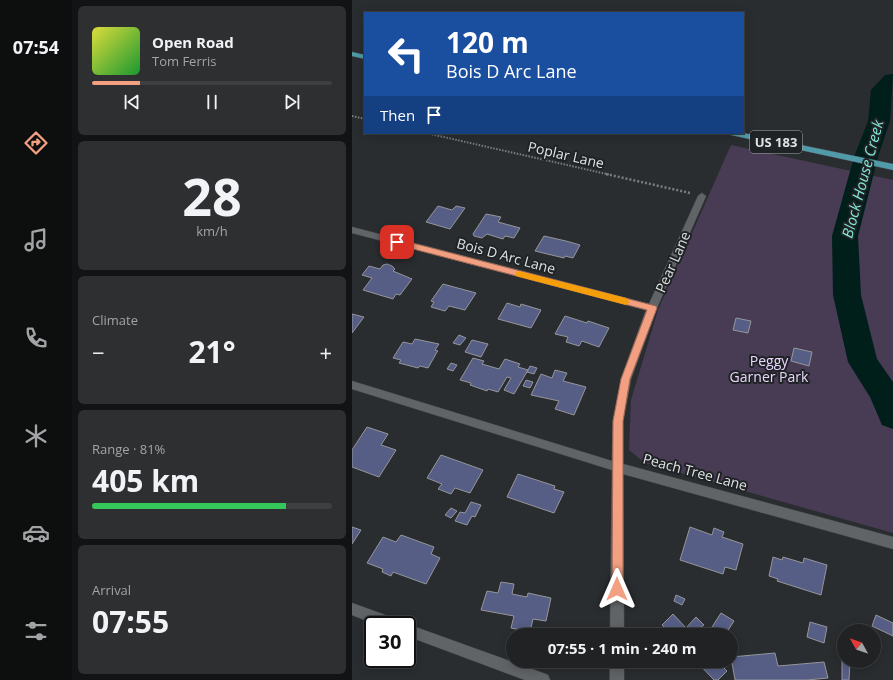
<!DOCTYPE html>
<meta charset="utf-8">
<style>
body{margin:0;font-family:"Open Sans",sans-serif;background:#2d2f31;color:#f1f3f6;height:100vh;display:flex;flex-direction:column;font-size:15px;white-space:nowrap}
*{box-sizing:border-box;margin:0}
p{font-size:13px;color:#a2a4a6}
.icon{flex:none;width:22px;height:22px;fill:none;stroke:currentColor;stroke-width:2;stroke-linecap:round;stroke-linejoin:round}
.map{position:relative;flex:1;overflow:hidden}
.side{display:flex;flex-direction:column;gap:6px;padding:6px;background:#121314;width:280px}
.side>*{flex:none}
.banner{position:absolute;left:12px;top:12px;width:380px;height:122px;border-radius:0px;box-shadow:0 2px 10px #0003,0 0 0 1px #3d3f41;background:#1a4fa0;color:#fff;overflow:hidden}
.needle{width:26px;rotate:310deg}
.tools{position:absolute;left:485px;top:624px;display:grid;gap:8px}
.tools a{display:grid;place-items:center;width:44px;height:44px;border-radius:50%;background:#202224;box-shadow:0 2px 10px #0003,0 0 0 1px #3d3f41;font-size:20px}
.speed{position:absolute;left:12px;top:616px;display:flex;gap:8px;font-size:20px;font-weight:700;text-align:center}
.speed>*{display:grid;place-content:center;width:52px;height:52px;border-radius:50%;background:#202224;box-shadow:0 2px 10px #0003,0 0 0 1px #3d3f41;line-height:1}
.speed .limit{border:2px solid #111;border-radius:6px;background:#fff;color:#111}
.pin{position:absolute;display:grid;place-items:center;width:34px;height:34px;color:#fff;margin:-17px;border-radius:8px;box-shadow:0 2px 6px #0006}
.me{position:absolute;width:44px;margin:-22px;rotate:0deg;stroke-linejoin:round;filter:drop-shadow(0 0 3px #0008)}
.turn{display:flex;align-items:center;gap:14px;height:84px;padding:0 16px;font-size:18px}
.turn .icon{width:52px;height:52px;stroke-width:2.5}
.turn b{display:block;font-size:28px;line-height:34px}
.then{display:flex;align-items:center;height:38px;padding:0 16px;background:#0003;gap:8px;font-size:15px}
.big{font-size:30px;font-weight:700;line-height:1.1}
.side .tile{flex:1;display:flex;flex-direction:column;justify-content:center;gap:6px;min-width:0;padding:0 14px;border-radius:6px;background:#2d2f31}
.side .dial{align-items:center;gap:0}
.dial b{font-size:52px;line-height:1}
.song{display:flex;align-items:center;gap:12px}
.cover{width:48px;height:48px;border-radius:6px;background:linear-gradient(135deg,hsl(60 70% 55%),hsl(130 70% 35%))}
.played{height:4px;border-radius:2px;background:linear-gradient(90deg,#f2a081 20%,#3d3f41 20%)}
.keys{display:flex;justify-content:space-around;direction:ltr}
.heat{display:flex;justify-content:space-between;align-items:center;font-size:22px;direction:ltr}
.charge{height:6px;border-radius:3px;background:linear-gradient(90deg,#34c759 81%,#3d3f41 0)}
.trip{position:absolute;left:154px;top:628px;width:232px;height:40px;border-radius:20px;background:#202224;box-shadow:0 2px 10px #0003,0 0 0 1px #3d3f41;font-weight:700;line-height:40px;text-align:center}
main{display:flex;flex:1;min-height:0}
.tab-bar{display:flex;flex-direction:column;width:72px;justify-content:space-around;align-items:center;background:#0d0e0e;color:#a2a4a6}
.tab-bar .icon{width:28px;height:28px}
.tab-bar .active{color:#f2a081}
.tab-bar b{font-size:18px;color:#f1f3f6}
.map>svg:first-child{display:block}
.green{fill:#483b54}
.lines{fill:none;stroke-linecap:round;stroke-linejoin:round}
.stream{fill:#001e1a;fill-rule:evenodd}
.river{fill:#001e1a;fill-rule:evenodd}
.building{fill:#575e86;stroke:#95969a}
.street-casing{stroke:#484a4d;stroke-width:1}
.primary-casing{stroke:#484a4d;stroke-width:1}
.path-far1{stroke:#7c7e80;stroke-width:2;stroke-dasharray:1.5 1.5;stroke-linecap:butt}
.path{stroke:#7c7e80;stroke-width:2.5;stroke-dasharray:2 2;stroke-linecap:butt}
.street{fill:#616467;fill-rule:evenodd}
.primary{fill:#509aaa;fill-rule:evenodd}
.route{fill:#f2a081;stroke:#9d6854}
.slow{fill:#f59e0b}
.labels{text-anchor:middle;stroke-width:4;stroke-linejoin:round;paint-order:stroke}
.shield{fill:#202326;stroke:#a6a9aa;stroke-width:1}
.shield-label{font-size:13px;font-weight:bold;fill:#e0e2e3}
.street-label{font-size:14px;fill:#e0e2e3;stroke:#202326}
.park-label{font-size:14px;fill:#ead6fd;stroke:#202326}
.water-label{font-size:15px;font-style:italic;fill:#83e6d7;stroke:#202326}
</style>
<main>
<nav class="tab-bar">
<b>07:54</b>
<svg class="icon active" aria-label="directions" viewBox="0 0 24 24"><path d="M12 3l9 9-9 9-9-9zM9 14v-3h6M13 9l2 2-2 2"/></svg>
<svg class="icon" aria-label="music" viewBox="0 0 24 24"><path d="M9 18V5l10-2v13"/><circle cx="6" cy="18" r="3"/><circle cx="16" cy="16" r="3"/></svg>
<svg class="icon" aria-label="phone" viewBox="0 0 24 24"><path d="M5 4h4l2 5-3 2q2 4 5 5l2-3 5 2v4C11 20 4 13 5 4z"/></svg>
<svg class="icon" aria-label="climate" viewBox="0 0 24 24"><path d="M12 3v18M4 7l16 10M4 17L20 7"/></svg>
<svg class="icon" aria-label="car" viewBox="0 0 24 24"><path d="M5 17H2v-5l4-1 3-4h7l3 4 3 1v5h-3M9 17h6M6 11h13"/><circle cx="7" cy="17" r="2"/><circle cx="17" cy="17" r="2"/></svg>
<svg class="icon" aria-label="filters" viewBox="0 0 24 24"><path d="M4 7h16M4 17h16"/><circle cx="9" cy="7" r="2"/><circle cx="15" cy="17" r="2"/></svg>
</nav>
<section class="side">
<div class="tile">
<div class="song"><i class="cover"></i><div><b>Open Road</b><p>Tom Ferris</p></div></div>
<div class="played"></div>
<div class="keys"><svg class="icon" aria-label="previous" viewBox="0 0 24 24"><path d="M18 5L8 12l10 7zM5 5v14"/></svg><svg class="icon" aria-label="pause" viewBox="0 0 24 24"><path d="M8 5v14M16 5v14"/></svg><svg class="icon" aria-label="next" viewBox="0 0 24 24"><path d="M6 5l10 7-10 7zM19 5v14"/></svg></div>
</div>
<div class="tile dial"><b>28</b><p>km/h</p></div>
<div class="tile"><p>Climate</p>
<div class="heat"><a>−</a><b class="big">21°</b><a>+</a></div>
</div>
<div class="tile"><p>Range · 81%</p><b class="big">405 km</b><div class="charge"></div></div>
<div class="tile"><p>Arrival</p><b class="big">07:55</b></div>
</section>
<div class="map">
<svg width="541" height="680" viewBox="0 0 541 680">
<rect width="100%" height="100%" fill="#2a2d30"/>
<path class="green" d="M 379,145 L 541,180 L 541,533 L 293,463 L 277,450 L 279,400 L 306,310 Z"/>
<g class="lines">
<path class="stream" d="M 525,384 L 527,384 L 541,388 L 541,392 L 525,388 L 524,386 Z"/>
<path class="river" d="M 541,74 L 538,121 L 526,157 L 506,236 L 509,295 L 525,359 L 541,382 L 541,429 L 530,425 L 518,397 L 496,362 L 481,295 L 480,236 L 502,157 L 516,121 L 519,90 L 533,75 Z"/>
</g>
<path class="building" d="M 86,206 L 100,210 L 104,206 L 113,208 L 98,229 L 74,222 Z
M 134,214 L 149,217 L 146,222 L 168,228 L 162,238 L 153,236 L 151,239 L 135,234 L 130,238 L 122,236 L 121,234 Z
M 192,236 L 214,241 L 228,245 L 221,258 L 213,256 L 212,258 L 183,251 Z
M 35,264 L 40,266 L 43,269 L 41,271 L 60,279 L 48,295 L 44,294 L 41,299 L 11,290 L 20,278 L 10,275 L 17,266 L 28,269 L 31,265 Z
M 91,284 L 124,293 L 113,310 L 97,306 L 93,311 L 79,307 L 82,302 L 79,301 Z
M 155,303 L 168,307 L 169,304 L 189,310 L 179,328 L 146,319 Z
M 0,314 L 12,317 L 0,333 Z
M 213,316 L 235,323 L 236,321 L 257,328 L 247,347 L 230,341 L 227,346 L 214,342 L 216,337 L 203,334 Z
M 384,318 L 399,321 L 396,333 L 381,330 Z
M 107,335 L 114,338 L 108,345 L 101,343 Z
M 63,339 L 87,344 L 83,350 L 86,351 L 85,352 L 76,368 L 68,366 L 66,368 L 47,363 L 49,360 L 41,358 L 51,342 L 60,344 Z
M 120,340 L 136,344 L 129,357 L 113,352 Z
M 442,348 L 460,352 L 457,366 L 439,361 Z
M 121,358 L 132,361 L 130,364 L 147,369 L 153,359 L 168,364 L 166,367 L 176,370 L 162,394 L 152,390 L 159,378 L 155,377 L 146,392 L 136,389 L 135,391 L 118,385 L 119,383 L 108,380 Z
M 99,363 L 105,365 L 101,371 L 95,369 Z
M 178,366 L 185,368 L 182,374 L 175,372 Z
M 203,370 L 215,373 L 211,381 L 234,387 L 222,415 L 203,409 L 207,401 L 179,395 L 189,374 L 200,378 Z
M 174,380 L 181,382 L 178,388 L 171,386 Z
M 15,427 L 36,434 L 29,445 L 44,450 L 27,477 L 0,467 L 0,450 Z
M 89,455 L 131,470 L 118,493 L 103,488 L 99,494 L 86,489 L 90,484 L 75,478 Z
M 166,474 L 203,486 L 202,489 L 212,492 L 202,513 L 155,497 Z
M 119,502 L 129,505 L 123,517 L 120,516 L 115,525 L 103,521 L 108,512 L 113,513 Z
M 99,508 L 105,511 L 99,518 L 93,515 Z
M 0,527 L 9,530 L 0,544 Z
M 338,527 L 360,535 L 362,528 L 372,532 L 370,537 L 391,544 L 384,570 L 373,567 L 371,574 L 328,560 Z
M 49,535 L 82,547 L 79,554 L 88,558 L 74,584 L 41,572 L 39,576 L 30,572 L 31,569 L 15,563 L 31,537 L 44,542 Z
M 421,557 L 430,560 L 431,557 L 451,563 L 452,558 L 475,565 L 469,595 L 425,581 L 426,579 L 417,576 Z
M 149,582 L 162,584 L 160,594 L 175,597 L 176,593 L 199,598 L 194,621 L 181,619 L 178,632 L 159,628 L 162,616 L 129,610 L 135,591 L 146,593 Z
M 324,595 L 333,599 L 330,605 L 322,601 Z
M 369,613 L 382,621 L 373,635 L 360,627 Z
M 321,614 L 334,628 L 344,617 L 352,625 L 349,627 L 354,632 L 351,635 L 320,635 L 310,625 Z
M 524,615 L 541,623 L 541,636 L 520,626 Z
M 458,622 L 475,627 L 472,643 L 455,637 Z
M 423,653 L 426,666 L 472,662 L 476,678 L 455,680 L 383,680 L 379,657 Z
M 490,658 L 492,659 L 492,661 L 498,661 L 497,680 L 490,680 Z
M 344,661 L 365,661 L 375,671 L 366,680 L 362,680 Z"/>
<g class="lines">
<defs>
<path id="street" d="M 350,193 L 354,196 L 305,308 L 279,379 L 271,421 L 271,464 L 541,537 L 541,549 L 271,474 L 272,635 L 258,635 L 260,470 L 0,389 L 0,381 L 260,461 L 261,421 L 269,379 L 294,310 L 0,233 L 0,227 L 297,304 L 346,196 Z
M 0,603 L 47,620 L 48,625 L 25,625 L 0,615 Z
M 55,624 L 191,673 L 196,675 L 198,680 L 173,680 L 55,636 L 55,625 L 51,625 Z
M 258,661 L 272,661 L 272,680 L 258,680 Z"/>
<path id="primary" d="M 0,52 L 13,55 L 13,59 L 0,56 Z
M 375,133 L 391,133 L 541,164 L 541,170 L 379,135 Z"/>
</defs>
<use href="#street" class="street-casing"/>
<use href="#primary" class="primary-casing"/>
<path class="path-far1" d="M 0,116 L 13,119
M 74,133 L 259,175"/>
<path class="path" d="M 254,174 L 338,193"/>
<use href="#street" class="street"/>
<use href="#primary" class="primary"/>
</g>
<path class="route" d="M 45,239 L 304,306 L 305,308 L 278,379 L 271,421 L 271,589 L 269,593 L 265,595 L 261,593 L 260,589 L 261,421 L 269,379 L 295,310 L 42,244 L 41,242 Z"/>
<path class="slow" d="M 167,271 L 274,298 L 278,302 L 274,305 L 164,276 L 163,274 L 164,272 Z"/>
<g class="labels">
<rect class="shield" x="398" y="131" width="52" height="22" rx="3"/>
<g class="shield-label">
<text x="424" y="147">US 183</text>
</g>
<g class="street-label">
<text transform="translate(214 155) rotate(13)" y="5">Poplar Lane</text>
<text transform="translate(154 256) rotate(15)" y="5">Bois D Arc Lane</text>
<text transform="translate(321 262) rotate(-66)" y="5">Pear Lane</text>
<text transform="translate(343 472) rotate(15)" y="5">Peach Tree Lane</text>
</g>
<g class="park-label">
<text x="417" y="366">Peggy<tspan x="417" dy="16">Garner Park</tspan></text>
</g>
<g class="water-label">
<text transform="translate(511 179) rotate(-75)" y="5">Block House Creek</text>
</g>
</g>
</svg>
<div class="tools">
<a><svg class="needle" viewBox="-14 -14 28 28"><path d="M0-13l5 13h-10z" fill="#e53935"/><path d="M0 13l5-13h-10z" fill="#a2a4a6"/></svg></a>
</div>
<div class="speed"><div class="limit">30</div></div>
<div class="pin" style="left:45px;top:242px;background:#d93025"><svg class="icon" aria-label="arrive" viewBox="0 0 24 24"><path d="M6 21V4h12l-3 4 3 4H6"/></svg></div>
<svg class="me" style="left:265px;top:589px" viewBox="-20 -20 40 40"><path d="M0-17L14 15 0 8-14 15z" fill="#f2a081" stroke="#fff" stroke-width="4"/></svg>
<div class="trip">07:55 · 1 min · 240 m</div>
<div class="banner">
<div class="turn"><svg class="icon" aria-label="left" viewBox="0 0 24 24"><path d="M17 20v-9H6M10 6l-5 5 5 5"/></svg><div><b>120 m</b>Bois D Arc Lane</div></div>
<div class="then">Then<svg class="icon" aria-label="arrive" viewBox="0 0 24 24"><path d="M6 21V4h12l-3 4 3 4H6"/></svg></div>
</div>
</div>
</main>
